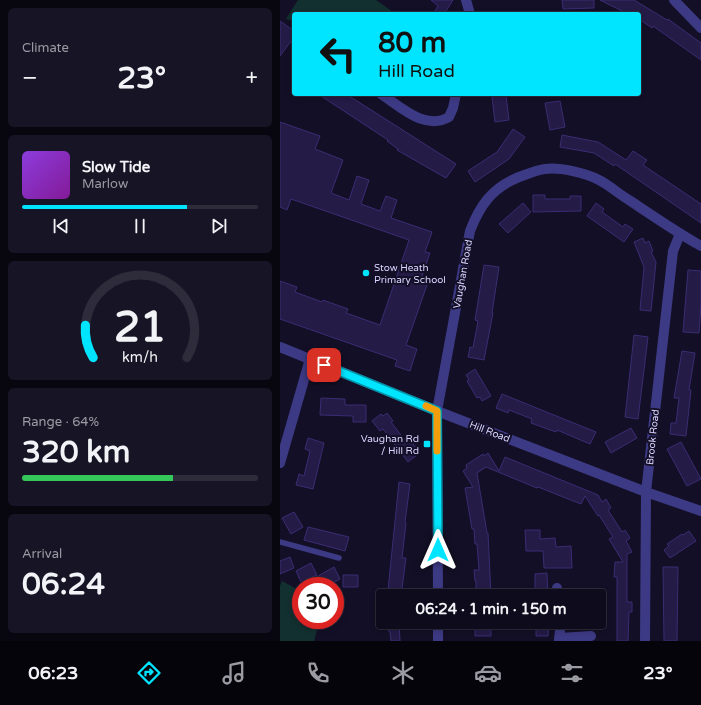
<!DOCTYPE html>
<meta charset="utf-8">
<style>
body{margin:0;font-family:"Varela Round",sans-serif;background:#171425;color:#f1f3f6;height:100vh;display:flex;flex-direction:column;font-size:15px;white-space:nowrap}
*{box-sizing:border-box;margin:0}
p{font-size:13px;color:#9b9ba3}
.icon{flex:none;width:22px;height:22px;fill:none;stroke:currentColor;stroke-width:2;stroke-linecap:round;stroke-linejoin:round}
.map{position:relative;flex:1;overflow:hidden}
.side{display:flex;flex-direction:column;gap:8px;padding:8px;background:#08060f;width:280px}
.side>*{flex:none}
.guide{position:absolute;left:12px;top:12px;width:349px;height:84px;border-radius:4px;box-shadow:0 2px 6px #0003,0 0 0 1px #2e2b3b;background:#00e5ff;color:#111;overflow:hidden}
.speed{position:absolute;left:12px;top:577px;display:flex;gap:8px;font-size:20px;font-weight:700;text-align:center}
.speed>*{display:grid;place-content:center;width:52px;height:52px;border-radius:50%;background:#0e0b1c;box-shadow:0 2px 6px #0003,0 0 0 1px #2e2b3b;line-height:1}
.speed .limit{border:6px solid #d22;background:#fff;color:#111}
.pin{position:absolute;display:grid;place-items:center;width:34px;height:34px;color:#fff;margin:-17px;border-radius:8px;box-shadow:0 2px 6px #0006}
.me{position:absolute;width:44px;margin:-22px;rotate:0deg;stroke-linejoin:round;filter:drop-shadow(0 0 3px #0008)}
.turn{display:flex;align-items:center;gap:14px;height:84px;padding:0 20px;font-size:18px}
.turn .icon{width:52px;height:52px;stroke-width:2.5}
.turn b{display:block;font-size:28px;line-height:34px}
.big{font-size:30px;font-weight:700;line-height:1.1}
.side .tile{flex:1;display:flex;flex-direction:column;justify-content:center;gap:6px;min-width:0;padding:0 14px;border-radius:6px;background:#171425}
.side .dial{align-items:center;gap:0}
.dial svg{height:104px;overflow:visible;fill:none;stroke:#2e2b3b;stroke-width:7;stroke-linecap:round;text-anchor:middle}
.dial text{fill:#f1f3f6;stroke:none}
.song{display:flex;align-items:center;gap:12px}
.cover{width:48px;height:48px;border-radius:6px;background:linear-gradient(135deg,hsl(270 70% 55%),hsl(290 70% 35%))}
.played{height:4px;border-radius:2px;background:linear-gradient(90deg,#00e5ff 70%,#2e2b3b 70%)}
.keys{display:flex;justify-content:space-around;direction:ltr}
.heat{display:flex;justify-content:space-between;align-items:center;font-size:22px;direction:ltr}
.charge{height:6px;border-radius:3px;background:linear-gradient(90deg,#34c759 64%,#2e2b3b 0)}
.trip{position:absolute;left:96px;top:589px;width:230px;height:40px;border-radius:4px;background:#0e0b1c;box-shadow:0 2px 6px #0003,0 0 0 1px #2e2b3b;font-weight:700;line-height:40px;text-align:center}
.menu{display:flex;height:64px;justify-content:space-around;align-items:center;background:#06040b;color:#9b9ba3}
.menu .icon{width:28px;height:28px}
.menu .on{color:#00e5ff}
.menu b{font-size:18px;color:#f1f3f6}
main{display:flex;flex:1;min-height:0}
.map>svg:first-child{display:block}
.green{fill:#12302f}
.building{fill:#241b47;stroke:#3b2d73}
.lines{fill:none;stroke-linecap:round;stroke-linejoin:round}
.lane{stroke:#3d3a85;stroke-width:5.5}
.street{stroke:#3d3a85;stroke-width:10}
.route-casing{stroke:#0095a6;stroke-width:10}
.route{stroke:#00e5ff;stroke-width:7}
.slow{stroke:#f59e0b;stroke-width:7}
.poi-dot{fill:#00e5ff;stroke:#130f26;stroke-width:1.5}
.labels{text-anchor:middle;stroke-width:4;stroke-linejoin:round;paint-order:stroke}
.poi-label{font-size:10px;fill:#d9d4ff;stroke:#130f26;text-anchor:start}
.street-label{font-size:10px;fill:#d9d4ff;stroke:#130f26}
</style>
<main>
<section class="side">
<div class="tile"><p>Climate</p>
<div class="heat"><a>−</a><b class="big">23°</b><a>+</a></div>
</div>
<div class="tile">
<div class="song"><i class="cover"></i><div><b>Slow Tide</b><p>Marlow</p></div></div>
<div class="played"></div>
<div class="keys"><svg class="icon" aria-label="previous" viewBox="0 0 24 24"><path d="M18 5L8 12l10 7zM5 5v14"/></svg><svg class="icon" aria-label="pause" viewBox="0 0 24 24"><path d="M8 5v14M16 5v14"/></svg><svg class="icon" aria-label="next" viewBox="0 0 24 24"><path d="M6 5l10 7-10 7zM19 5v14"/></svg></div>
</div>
<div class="tile dial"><svg viewBox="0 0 100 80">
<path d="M14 69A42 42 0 1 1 86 69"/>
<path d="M14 69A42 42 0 0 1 8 44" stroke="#00e5ff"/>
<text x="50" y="56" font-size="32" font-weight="700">21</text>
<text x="50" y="72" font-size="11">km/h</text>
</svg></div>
<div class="tile"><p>Range · 64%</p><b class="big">320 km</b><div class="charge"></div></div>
<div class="tile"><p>Arrival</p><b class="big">06:24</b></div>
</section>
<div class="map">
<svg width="421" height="641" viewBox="0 0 421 641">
<rect width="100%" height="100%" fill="#130f26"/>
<path class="green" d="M 18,0 L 96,0 L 113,12 L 112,14 L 14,14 L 14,21 L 6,19 Z
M 2,581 L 21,591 L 21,620 L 40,620 L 34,641 L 0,641 L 0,586 Z"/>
<path class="building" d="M 151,0 L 173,0 L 164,14 L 153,14 L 158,6 Z
M 282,0 L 314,0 L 314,8 L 283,9 Z
M 320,0 L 354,0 L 387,20 L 388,19 L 421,43 L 421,60 L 373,26 L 372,28 L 359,19 L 359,14 L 348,14 Z
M 0,21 L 14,31 L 14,37 L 0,56 Z
M 38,94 L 66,94 L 176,164 L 166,178 L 117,150 L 118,149 L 107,141 L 108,140 Z
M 226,95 L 229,120 L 215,122 L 212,97 Z
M 280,101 L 285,127 L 270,130 L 265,103 Z
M 0,122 L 40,136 L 35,149 L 63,160 L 51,193 L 69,200 L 77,176 L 89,180 L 81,204 L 100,211 L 106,196 L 117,200 L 111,218 L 152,232 L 145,252 L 150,253 L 140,282 L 147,285 L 126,345 L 137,349 L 130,371 L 115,366 L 117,360 L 0,319 L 0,281 L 17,287 L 15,292 L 42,302 L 43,300 L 68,309 L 66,313 L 100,325 L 129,240 L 11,199 L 7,210 L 0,207 Z
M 233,129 L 245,137 L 229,159 L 195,182 L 188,171 L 217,152 Z
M 282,135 L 318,142 L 346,160 L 353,151 L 367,160 L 363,165 L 421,204 L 421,223 L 335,164 L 334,166 L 314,153 L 280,147 Z
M 253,195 L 265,195 L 265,199 L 290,199 L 290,196 L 301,196 L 301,211 L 253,212 Z
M 243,203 L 251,212 L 228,233 L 219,224 Z
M 316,203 L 324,209 L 322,212 L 343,227 L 345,224 L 353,229 L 344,242 L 307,216 Z
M 363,238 L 365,243 L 369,241 L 373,251 L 371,252 L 376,262 L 371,311 L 360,310 L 364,267 L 354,242 Z
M 204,265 L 219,267 L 212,313 L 213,313 L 204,360 L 188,357 L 190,347 L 193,348 L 198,321 L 195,320 Z
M 408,270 L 421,271 L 421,305 L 419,333 L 403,332 Z
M 354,335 L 368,337 L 358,419 L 345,417 Z
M 402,351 L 415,353 L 409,390 L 411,390 L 406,436 L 390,434 L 391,423 L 396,423 L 399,398 L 394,398 Z
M 195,369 L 211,396 L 202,401 L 200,397 L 197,398 L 187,381 L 189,380 L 186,375 Z
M 222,394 L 316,432 L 310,444 L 277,430 L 276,432 L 251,423 L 252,419 L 229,410 L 228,413 L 216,408 Z
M 41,398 L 65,399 L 65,405 L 86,405 L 86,422 L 73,422 L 73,416 L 40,415 Z
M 107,413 L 113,421 L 111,422 L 127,443 L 130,440 L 137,449 L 134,452 L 137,455 L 128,462 L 103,429 L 100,431 L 92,421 L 101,414 L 103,416 Z
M 351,428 L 357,438 L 331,453 L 325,442 Z
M 28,438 L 44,443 L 33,489 L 16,485 L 19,474 L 24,476 L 30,451 L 25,449 Z
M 401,442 L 421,479 L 407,486 L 387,449 Z
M 208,453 L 219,471 L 225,457 L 318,495 L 322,502 L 326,499 L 331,508 L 328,510 L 342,532 L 345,530 L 350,538 L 346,541 L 352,552 L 347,554 L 347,602 L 352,602 L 352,612 L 349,612 L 348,641 L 337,641 L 337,577 L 334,577 L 335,562 L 343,562 L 329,539 L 333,537 L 319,515 L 318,516 L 305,496 L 301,504 L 258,487 L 257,488 L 206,467 L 197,473 L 207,533 L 208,533 L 211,596 L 196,596 L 196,581 L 195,581 L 194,570 L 199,570 L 197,544 L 195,544 L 194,529 L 192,529 L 185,488 L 193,487 L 183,471 L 187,468 L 186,465 L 203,454 L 204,456 Z
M 119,482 L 130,484 L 125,522 L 126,523 L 122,558 L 126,558 L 121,596 L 109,596 L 109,590 L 108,590 Z
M 14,512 L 23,527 L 11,534 L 2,518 Z
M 28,527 L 69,537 L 65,551 L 24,540 Z
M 245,530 L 260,530 L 260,539 L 275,538 L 276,547 L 291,546 L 292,568 L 264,568 L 263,551 L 246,551 Z
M 409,531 L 416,541 L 390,558 L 384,550 L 389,546 L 387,544 L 402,534 L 403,535 Z
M 10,557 L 14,568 L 0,574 L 0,561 Z
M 31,563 L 37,575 L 21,582 L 16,571 Z
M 54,567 L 60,579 L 48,586 L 44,586 L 38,576 Z
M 383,567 L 398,567 L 397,641 L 384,641 Z
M 267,573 L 268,596 L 257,596 L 257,591 L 255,591 L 255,574 Z
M 63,575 L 78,575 L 78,587 L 63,587 Z
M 109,622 L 119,622 L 120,641 L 111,641 L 110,632 L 109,632 Z
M 200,622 L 211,622 L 211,636 L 195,636 L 195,624 L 200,624 Z
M 256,622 L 269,622 L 268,636 L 256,636 Z"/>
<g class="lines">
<path class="lane" d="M 0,542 L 59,558"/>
<path class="street" d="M 186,0 L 190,14
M 394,0 L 421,28
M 101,94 C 121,107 145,131 169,117 L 173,108 L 176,94
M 0,347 L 157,411 L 366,492 L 421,511
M 0,463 L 30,359
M 277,588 L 277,596
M 158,596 L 157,411 L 190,231 C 200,205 212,188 239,177 C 248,174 256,170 265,169 C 280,167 306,173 319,180 C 329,185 339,194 349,200 C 373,216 396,232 421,246
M 158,622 L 158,641
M 279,638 L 311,636
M 279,641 L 280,630 L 279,622
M 365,641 L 366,492 L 393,251 L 400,234"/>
</g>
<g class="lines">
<defs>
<path id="route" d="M 44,365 L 157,411 L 158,550"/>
</defs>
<use href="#route" class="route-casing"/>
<use href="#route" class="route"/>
<path class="slow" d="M 146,406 L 157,411 L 157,451"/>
</g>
<g class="poi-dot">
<circle cx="86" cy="273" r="4"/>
<rect x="143" y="440" width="8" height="8" rx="2"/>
</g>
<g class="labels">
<g class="poi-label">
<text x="94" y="271">Stow Heath<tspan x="94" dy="12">Primary School</tspan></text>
<text x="139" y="442" text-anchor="end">Vaughan Rd<tspan x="139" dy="12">/ Hill Rd</tspan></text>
</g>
<g class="street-label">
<text transform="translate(182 274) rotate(-80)" y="4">Vaughan Road</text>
<text transform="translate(210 431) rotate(21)" y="4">Hill Road</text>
<text transform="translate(372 437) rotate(-84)" y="4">Brook Road</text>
</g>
</g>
</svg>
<div class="speed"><div class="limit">30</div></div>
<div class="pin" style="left:44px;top:365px;background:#d93025"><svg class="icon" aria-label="arrive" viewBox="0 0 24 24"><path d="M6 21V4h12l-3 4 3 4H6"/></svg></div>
<svg class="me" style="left:158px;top:550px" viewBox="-20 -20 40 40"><path d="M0-17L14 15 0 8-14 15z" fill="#00e5ff" stroke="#fff" stroke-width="4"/></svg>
<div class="trip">06:24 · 1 min · 150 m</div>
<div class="guide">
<div class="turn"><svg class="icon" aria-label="left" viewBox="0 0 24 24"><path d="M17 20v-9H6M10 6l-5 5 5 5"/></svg><div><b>80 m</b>Hill Road</div></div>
</div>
</div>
</main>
<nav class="menu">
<b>06:23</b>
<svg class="icon on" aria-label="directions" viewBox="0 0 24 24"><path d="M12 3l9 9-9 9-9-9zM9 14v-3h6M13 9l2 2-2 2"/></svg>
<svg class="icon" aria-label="music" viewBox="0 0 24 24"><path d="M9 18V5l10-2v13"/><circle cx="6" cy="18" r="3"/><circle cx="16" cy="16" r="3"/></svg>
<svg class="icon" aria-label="phone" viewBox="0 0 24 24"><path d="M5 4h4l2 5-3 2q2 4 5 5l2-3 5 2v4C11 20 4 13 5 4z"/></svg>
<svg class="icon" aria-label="climate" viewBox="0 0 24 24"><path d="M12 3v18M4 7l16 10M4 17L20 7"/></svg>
<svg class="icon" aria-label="car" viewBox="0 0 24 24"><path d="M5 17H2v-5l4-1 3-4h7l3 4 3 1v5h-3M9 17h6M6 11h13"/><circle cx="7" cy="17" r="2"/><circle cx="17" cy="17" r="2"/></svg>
<svg class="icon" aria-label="filters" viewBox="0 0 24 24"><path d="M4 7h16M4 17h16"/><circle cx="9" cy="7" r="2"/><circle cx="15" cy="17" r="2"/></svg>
<b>23°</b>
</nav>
